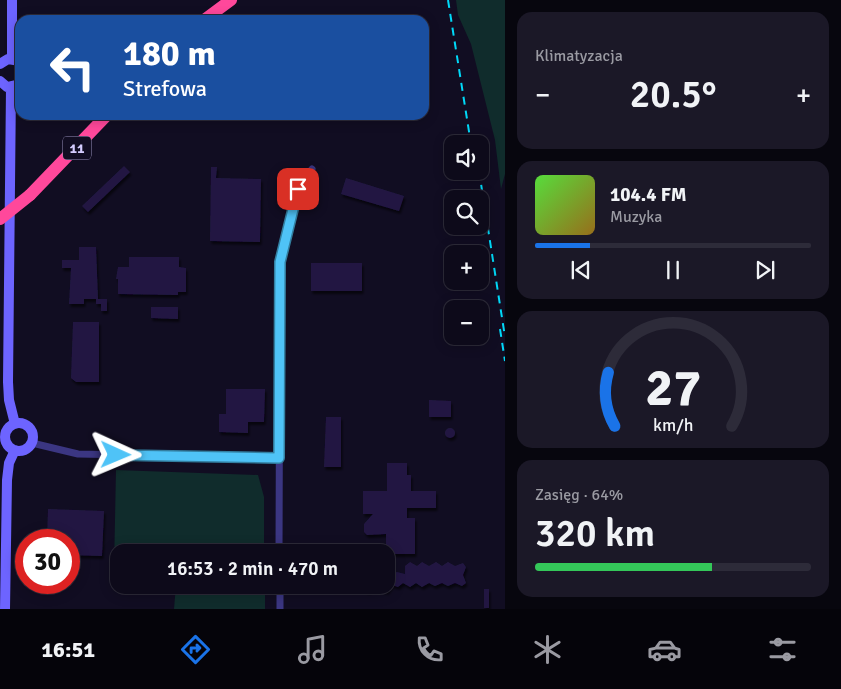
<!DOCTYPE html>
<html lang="pl">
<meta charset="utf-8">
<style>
body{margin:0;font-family:Signika,sans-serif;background:#1b1827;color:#f1f3f6;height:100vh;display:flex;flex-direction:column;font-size:19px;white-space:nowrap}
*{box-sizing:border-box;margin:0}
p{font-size:16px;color:#9a9aa2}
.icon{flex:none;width:28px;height:28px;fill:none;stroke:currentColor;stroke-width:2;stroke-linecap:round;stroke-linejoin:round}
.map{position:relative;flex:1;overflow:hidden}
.side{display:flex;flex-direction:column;gap:12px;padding:12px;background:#07060e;width:336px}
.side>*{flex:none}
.banner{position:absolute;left:15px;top:15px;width:414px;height:105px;border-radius:15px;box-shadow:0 2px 12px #0003,0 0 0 1px #2d2b39;background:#1a4fa0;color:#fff;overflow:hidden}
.fabs{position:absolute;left:444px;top:135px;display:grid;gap:10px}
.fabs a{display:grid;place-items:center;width:45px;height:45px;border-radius:10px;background:#0d0a1a;box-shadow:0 2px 12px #0003,0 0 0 1px #2d2b39;font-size:25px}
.speed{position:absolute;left:15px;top:529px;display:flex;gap:10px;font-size:25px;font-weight:700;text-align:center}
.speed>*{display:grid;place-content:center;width:65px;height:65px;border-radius:50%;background:#0d0a1a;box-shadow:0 2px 12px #0003,0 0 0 1px #2d2b39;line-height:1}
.speed .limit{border:8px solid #d22;background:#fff;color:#111}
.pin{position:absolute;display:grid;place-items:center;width:42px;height:42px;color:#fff;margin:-21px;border-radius:10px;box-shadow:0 2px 8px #0006}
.me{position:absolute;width:55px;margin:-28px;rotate:91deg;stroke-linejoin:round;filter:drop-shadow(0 0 4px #0008)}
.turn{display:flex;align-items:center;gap:18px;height:105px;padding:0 25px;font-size:22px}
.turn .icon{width:65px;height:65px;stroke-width:2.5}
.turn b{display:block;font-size:35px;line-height:42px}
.big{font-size:38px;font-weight:600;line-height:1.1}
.side .widget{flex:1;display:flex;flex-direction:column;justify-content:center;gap:8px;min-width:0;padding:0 18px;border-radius:15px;background:#1b1827}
.side .dial{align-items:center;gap:0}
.dial svg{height:130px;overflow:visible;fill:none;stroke:#2d2b39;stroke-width:7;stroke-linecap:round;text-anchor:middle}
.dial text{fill:#f1f3f6;stroke:none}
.song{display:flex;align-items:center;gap:15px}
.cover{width:60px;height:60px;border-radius:8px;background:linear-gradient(135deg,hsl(110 70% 55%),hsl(40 70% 35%))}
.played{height:5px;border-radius:2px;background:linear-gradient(90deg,#1a73e8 20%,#2d2b39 20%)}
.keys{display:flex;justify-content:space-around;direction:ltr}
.heat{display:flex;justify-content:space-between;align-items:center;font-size:28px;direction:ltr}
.charge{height:8px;border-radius:4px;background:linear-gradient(90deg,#34c759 64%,#2d2b39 0)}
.trip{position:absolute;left:110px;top:544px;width:285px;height:50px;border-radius:15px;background:#0d0a1a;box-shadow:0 2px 12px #0003,0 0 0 1px #2d2b39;font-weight:600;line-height:50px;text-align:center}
.tab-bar{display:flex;height:80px;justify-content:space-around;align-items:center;background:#05040a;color:#9a9aa2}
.tab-bar .icon{width:35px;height:35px}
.tab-bar .selected{color:#1a73e8}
.tab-bar b{font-size:22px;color:#f1f3f6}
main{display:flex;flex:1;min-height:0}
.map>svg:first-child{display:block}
.green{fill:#102c2c}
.building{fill:#221843;filter:url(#shadow)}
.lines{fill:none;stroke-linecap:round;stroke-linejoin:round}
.street{stroke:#3b3682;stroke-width:7}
.secondary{stroke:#6d64ff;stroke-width:10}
.highway{stroke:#ff489b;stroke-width:12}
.rail{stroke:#00d9f8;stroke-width:2;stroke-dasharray:8 6;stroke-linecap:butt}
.highway-bridge{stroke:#ff489b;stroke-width:12}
.route-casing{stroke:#337fa1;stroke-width:12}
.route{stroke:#4fc3f7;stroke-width:9}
.labels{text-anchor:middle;stroke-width:5;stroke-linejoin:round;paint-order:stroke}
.shield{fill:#110d22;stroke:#9a93bd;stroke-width:1}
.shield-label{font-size:14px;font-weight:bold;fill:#d5cdff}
</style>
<main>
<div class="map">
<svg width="505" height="609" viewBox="0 0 505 609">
<defs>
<filter id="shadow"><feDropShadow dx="1.5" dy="3" stdDeviation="1" flood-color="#0009"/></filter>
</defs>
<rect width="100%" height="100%" fill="#110d22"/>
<path class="green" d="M 456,0 L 505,0 L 505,174 L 501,189 L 495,140 L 471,44 L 458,15 Z
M 116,470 L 258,475 L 264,497 L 264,552 L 119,552 L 119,569 L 114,569 Z
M 176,585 L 265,585 L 265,609 L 174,609 Z"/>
<path class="building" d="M 124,166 L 130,172 L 88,212 L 82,206 Z
M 211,167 L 217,167 L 216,178 L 261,179 L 260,242 L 210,241 Z
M 346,178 L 404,196 L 399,211 L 341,194 Z
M 79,247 L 96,247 L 98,299 L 107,299 L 107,311 L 101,311 L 101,304 L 96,304 L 96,299 L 84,299 L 84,304 L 69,304 L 71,268 L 62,268 L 62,260 L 79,260 Z
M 129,257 L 179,257 L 179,267 L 186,268 L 186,292 L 178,292 L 178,295 L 118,294 L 118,279 L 116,279 L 118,267 L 129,267 Z
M 311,263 L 362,263 L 362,291 L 311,291 Z
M 151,307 L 178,307 L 178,319 L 151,318 Z
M 73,322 L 99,322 L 99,382 L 76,382 L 71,378 Z
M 226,389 L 265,389 L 264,422 L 248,422 L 248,433 L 219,432 L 219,414 L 226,414 Z
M 429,400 L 451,401 L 451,417 L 429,417 Z
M 326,417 L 341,417 L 341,467 L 324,467 Z
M445 433a5 5 0 1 1 10 0a5 5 0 1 1-10 0Z
M 387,463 L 407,463 L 407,475 L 411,475 L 411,491 L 436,491 L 436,508 L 407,508 L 407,518 L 415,518 L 415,554 L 386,554 L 386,534 L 367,535 L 364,532 L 364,524 L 373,514 L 363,514 L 363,491 L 387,491 Z
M 48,509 L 104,511 L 102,556 L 69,555 L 69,540 L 47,540 Z
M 410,562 L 417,566 L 422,562 L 429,566 L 436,562 L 442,566 L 448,562 L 455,566 L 463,563 L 466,567 L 463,575 L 466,583 L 462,586 L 455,583 L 448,586 L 442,583 L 435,586 L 429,583 L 422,587 L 416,583 L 410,587 L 403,583 L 398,587 L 392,585 L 386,593 L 386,591 L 381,591 L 375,587 L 368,592 L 359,587 L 353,591 L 344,587 L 335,591 L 329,587 L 320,591 L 312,585 L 386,585 L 386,575 L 397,572 L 405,574 L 405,566 Z
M 484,589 L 489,589 L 489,608 L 484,608 Z"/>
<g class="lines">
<path class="street" d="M 32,443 L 78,454 L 279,458
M 279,552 L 280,262 L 298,189 L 312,169
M 280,585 L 280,609"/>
<path class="secondary" d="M 12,58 L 12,0
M 0,64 L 8,59 L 20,61
M 0,81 L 7,87 L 20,84
M 11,87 L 8,382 L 9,400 L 15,424
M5 437a14 14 0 1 1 28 0a14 14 0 1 1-28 0Z
M 5,609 L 7,480 L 9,463 L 15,450"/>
<path class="highway" d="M 204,20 L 231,0
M 30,195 L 107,115"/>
<path class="rail" d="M 448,0 L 471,144
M 479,171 L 505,337
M 500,329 L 505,361"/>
<path class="highway-bridge" d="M 0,219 L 30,195"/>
</g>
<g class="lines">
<defs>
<path id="route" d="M 116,455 L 279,458 L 280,262 L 298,189"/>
</defs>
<use href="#route" class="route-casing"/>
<use href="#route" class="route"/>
</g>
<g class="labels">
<rect class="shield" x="63" y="136.5" width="28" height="23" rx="4"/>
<g class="shield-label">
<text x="77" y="153">11</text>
</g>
</g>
</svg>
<div class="fabs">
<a><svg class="icon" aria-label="sound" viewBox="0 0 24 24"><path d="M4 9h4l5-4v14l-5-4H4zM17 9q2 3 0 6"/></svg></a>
<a><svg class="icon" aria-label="search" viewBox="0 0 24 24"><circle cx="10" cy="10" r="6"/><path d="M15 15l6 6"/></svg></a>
<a>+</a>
<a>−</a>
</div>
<div class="speed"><div class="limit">30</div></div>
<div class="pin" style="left:298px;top:189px;background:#d93025"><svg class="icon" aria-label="arrive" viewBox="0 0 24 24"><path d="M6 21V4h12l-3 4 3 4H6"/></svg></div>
<svg class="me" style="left:116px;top:455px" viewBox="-20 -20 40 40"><path d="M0-17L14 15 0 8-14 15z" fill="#4fc3f7" stroke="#fff" stroke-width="4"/></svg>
<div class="trip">16:53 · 2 min · 470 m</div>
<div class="banner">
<div class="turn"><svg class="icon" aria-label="left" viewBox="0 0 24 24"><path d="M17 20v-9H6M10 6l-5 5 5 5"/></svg><div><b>180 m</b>Strefowa</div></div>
</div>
</div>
<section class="side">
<div class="widget"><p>Klimatyzacja</p>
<div class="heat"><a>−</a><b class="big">20.5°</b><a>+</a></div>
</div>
<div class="widget">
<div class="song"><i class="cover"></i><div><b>104.4 FM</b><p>Muzyka</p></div></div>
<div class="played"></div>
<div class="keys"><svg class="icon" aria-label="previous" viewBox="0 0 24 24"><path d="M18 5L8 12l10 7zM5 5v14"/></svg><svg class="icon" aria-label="pause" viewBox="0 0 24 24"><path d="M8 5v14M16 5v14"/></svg><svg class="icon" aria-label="next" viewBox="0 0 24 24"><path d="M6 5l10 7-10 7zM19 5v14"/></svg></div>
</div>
<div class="widget dial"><svg viewBox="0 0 100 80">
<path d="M14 69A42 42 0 1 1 86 69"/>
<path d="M14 69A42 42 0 0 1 10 36" stroke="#1a73e8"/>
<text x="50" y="56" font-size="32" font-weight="700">27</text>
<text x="50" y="72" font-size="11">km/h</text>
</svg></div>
<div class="widget"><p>Zasięg · 64%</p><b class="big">320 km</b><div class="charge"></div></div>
</section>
</main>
<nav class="tab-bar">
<b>16:51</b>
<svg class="icon selected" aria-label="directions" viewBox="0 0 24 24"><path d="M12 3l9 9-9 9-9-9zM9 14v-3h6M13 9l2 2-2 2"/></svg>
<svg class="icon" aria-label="music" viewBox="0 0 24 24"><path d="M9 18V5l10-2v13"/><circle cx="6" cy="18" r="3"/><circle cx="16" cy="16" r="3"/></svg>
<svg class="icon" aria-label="phone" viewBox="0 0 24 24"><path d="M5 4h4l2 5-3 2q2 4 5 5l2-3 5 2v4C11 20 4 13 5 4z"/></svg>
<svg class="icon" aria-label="climate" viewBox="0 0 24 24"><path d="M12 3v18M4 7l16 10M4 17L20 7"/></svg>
<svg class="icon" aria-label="car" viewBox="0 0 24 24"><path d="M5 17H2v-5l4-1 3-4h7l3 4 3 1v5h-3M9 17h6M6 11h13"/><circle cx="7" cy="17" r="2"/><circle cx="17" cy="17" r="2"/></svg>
<svg class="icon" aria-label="filters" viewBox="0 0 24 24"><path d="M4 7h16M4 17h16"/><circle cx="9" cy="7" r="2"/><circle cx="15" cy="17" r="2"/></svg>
</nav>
